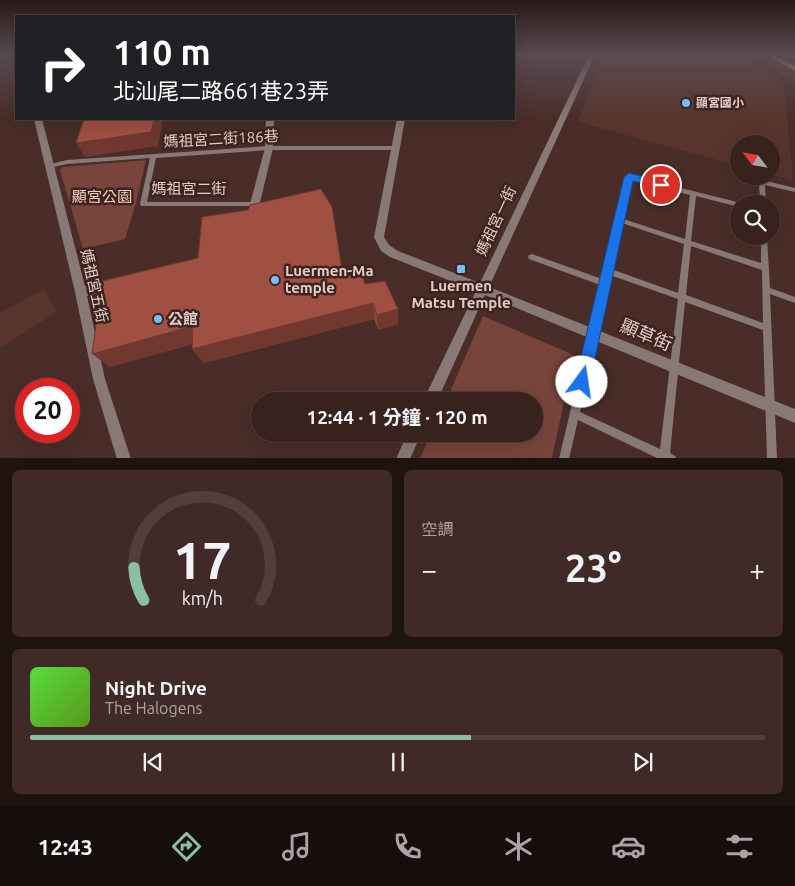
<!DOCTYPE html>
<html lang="zh-TW">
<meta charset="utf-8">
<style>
body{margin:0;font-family:Ubuntu,"Noto Sans TC",sans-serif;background:#3f2a27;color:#f1f3f6;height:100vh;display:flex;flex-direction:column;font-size:19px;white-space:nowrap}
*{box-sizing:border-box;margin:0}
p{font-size:16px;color:#aba4a4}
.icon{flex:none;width:28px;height:28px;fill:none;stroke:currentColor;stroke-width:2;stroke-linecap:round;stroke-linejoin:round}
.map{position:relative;height:458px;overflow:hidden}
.panel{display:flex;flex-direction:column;gap:12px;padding:12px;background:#1f1310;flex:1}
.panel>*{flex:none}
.banner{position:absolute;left:15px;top:15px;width:500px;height:105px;border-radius:0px;box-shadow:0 5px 20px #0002,0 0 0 1px #523f3c;background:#202124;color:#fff;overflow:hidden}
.needle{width:32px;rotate:301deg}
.fabs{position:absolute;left:730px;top:135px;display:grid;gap:10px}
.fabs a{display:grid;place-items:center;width:50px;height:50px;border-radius:50%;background:#38221e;box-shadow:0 5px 20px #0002,0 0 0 1px #523f3c;font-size:25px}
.speed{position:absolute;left:15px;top:378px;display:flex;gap:10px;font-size:25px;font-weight:700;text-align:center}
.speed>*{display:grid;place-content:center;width:65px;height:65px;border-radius:50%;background:#38221e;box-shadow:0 5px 20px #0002,0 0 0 1px #523f3c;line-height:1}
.speed .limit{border:8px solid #d22;background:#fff;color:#111}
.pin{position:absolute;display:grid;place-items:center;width:42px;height:42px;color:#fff;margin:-21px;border:2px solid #fff;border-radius:50%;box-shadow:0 1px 5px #0007}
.me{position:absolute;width:55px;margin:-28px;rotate:14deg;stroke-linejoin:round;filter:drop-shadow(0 0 4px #0008)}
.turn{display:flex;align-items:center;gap:18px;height:105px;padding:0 15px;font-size:22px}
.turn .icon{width:65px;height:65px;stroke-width:2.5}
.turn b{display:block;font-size:35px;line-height:42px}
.big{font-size:38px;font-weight:700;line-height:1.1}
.panel .widget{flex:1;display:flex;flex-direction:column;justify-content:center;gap:8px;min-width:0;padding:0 18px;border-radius:8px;background:#3f2a27}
.panel .dial{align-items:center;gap:0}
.dial svg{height:130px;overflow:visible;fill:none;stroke:#523f3c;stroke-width:7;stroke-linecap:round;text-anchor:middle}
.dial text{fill:#f1f3f6;stroke:none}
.song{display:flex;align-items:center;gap:15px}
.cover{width:60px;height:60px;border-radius:8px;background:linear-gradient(135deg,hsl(110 70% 55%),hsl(90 70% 35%))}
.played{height:5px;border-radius:2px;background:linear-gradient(90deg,#8abfa5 60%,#523f3c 60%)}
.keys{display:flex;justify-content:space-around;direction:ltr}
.heat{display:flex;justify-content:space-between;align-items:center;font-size:28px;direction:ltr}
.panel .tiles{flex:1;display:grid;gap:12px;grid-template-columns:1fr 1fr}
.widget:last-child{grid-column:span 2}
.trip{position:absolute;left:251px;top:392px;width:292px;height:50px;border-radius:25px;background:#38221e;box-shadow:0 5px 20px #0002,0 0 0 1px #523f3c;font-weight:700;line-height:50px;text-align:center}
.menu{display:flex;height:80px;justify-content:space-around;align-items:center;background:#160e0c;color:#aba4a4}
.menu .icon{width:35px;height:35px}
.menu .active{color:#8abfa5}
.menu b{font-size:22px;color:#f1f3f6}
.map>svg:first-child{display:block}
.built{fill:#58342d}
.green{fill:#78443b}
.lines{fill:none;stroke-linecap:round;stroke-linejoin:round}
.lane{fill:#897976;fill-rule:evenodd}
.street{fill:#897976;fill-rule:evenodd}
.secondary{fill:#b79f9a;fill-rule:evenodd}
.wall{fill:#8a453a}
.shaded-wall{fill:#70382f}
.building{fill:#a05043;stroke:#70382f}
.route{fill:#1a73e8;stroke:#114b97}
.poi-dot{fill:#74c0f6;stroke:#3f231e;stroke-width:2}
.labels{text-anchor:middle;stroke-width:5;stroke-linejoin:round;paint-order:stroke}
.far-poi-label{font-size:12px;font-weight:bold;fill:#e1ceca;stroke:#3f231e;text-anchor:start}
.street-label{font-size:15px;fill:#e1ceca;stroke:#3f231e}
.park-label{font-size:15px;fill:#fbccc3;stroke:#3f231e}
.poi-label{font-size:15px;font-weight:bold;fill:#e1ceca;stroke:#3f231e;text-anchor:start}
.near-street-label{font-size:18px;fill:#e1ceca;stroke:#3f231e}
</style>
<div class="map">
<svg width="795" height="459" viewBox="0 0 795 459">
<rect width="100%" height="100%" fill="#4a2d28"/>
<path class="built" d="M 604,55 L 743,55 L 784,83 L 793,181 L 771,175 L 771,144 L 739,144 L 739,166 L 578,122 Z
M 751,55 L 795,55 L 795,83 Z
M 44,289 L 57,312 L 0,348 L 0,313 Z"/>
<path class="green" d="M 146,160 L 136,203 L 125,239 L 83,249 L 60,170 L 63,167 Z
M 483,316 L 574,355 L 552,458 L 420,458 L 431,434 L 535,434 L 535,401 L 446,401 Z"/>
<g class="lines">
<path class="lane" d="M 269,146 L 395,146 L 398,148 L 395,150 L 269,150 L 156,158 L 147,202 L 254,202 L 257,204 L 254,206 L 141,206 L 140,204 L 150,158 L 67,164 L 49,168 L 46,166 L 47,165 L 67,160 Z
M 627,175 L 629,175 L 741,203 L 739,204 L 739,207 L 696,196 L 691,241 L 761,263 L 761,236 L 767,236 L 770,288 L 795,297 L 795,303 L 770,294 L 777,459 L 767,459 L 763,330 L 685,302 L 670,453 L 675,456 L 677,459 L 659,459 L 578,420 L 569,459 L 559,459 L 600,285 L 529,259 L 528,257 L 529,255 L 532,254 L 602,279 ZM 631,180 L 690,195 L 685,239 L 623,219 ZM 622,223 L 684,244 L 678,293 L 611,269 ZM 691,246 L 762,270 L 763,323 L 686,295 ZM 610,275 L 678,299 L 660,449 L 580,412 Z
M 760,180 L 762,180 L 795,188 L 795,192 L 765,185 L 766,204 L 760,204 L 759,182 Z"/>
<path class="street" d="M 589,55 L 595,55 L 489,287 L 795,409 L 795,423 L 485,295 L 437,401 L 423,401 L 476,291 L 390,257 L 381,251 L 374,237 L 397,119 L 405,119 L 384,237 L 389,245 L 398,251 L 480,283 Z
M 34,119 L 42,119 L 85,286 L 114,281 L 118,283 L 120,286 L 118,289 L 114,291 L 87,296 L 105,379 L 131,459 L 117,459 L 93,379 L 75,292 Z
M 266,119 L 274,119 L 273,148 L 257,215 L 252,219 L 247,215 L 265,148 Z
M 407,434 L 421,434 L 410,459 L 396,459 Z"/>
<path class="secondary" d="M 767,55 L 774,55 L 795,66 L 795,71 Z
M 789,55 L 795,55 L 795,58 Z"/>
</g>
<path class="wall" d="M 343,276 L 365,284 L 398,324 L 378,330 L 374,319 L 204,363 L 192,349 L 192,344 L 110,367 Z"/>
<path class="shaded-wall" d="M 154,119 L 162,119 L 163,120 L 158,146 L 85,157 L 76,143 Z
M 373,303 L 374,319 L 204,363 L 192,349 Z
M 398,309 L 398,324 L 378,330 L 377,315 Z
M 193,326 L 204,341 L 110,367 L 92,354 Z"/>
<path class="building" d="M 84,119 L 154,119 L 151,132 L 76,143 Z
M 321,189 L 332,207 L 343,276 L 362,275 L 365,284 L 385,281 L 398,309 L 377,315 L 373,303 L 192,349 L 193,326 L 92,354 L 102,281 L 198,258 L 202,217 L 248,210 L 250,205 Z"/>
<linearGradient id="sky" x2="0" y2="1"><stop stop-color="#291916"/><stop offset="0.46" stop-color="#5a4c53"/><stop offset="1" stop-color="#5a4c53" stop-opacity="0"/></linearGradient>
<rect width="795" height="119" fill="url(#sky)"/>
<path class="route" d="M 629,173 L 665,182 L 666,185 L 661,188 L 633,181 L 590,382 L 588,387 L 582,389 L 577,387 L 575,382 L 624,177 Z"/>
<g class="poi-dot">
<circle cx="686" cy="103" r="5"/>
<rect x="456" y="264" width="10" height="10" rx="2.5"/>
<circle cx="275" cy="280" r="5"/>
<circle cx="158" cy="319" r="5"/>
</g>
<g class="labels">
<g class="far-poi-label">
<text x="696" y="107">顯宮國小</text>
</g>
<g class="street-label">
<text transform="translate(221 139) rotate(-3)" y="5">媽祖宮二街186巷</text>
<text x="189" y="194">媽祖宮二街</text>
<text transform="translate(496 221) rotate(-65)" y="5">媽祖宮一街</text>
<text transform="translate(94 286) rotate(77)" y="5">媽祖宮五街</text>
</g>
<g class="park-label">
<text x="102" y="202">顯宮公園</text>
</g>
<g class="poi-label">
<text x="285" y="276">Luermen-Ma<tspan x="285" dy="17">temple</tspan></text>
<text x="461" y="291" text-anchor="middle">Luermen<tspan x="461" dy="17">Matsu Temple</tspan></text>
<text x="168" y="324">公館</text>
</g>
<g class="near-street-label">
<text transform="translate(646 335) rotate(23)" y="6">顯草街</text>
</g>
</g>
</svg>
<div class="fabs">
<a><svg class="needle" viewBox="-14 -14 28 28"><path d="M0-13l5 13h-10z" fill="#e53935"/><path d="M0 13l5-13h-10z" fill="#aba4a4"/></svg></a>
<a><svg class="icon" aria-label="search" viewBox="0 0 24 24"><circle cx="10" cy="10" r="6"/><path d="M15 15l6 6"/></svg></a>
</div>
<div class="speed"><div class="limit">20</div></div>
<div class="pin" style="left:661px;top:185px;background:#d93025"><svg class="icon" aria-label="arrive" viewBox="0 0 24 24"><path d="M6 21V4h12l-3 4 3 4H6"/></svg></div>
<svg class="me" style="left:582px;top:382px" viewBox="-20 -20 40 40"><circle r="19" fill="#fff"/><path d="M0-13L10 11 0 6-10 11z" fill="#1a73e8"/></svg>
<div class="trip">12:44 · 1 分鐘 · 120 m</div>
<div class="banner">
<div class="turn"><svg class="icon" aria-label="right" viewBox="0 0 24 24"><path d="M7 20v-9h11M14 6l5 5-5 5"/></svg><div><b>110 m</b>北汕尾二路661巷23弄</div></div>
</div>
</div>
<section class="panel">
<div class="tiles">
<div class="widget dial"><svg viewBox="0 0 100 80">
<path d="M14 69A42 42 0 1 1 86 69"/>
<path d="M14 69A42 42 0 0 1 8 49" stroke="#8abfa5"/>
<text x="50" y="56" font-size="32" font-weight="700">17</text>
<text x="50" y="72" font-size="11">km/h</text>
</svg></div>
<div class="widget"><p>空調</p>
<div class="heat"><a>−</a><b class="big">23°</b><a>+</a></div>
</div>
<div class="widget">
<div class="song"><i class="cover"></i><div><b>Night Drive</b><p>The Halogens</p></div></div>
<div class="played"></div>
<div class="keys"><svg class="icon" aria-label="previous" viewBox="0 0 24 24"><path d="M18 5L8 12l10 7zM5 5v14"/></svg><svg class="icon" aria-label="pause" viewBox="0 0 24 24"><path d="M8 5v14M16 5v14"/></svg><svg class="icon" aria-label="next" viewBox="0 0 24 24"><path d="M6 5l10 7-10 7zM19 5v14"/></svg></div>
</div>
</div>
</section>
<nav class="menu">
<b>12:43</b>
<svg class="icon active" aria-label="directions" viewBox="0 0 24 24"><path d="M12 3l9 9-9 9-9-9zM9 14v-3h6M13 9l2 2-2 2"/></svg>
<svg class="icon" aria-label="music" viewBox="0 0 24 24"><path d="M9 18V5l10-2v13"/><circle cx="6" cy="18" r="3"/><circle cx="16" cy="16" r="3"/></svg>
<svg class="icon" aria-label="phone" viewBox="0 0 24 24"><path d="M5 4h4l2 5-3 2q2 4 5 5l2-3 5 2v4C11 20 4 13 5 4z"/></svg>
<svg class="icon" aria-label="climate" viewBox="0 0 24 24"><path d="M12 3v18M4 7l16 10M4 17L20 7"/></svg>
<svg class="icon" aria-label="car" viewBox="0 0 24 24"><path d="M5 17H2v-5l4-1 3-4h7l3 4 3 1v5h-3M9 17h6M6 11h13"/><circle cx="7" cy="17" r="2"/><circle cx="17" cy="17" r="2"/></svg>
<svg class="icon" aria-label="filters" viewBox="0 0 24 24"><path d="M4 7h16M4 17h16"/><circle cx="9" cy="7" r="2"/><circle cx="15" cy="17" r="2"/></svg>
</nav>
